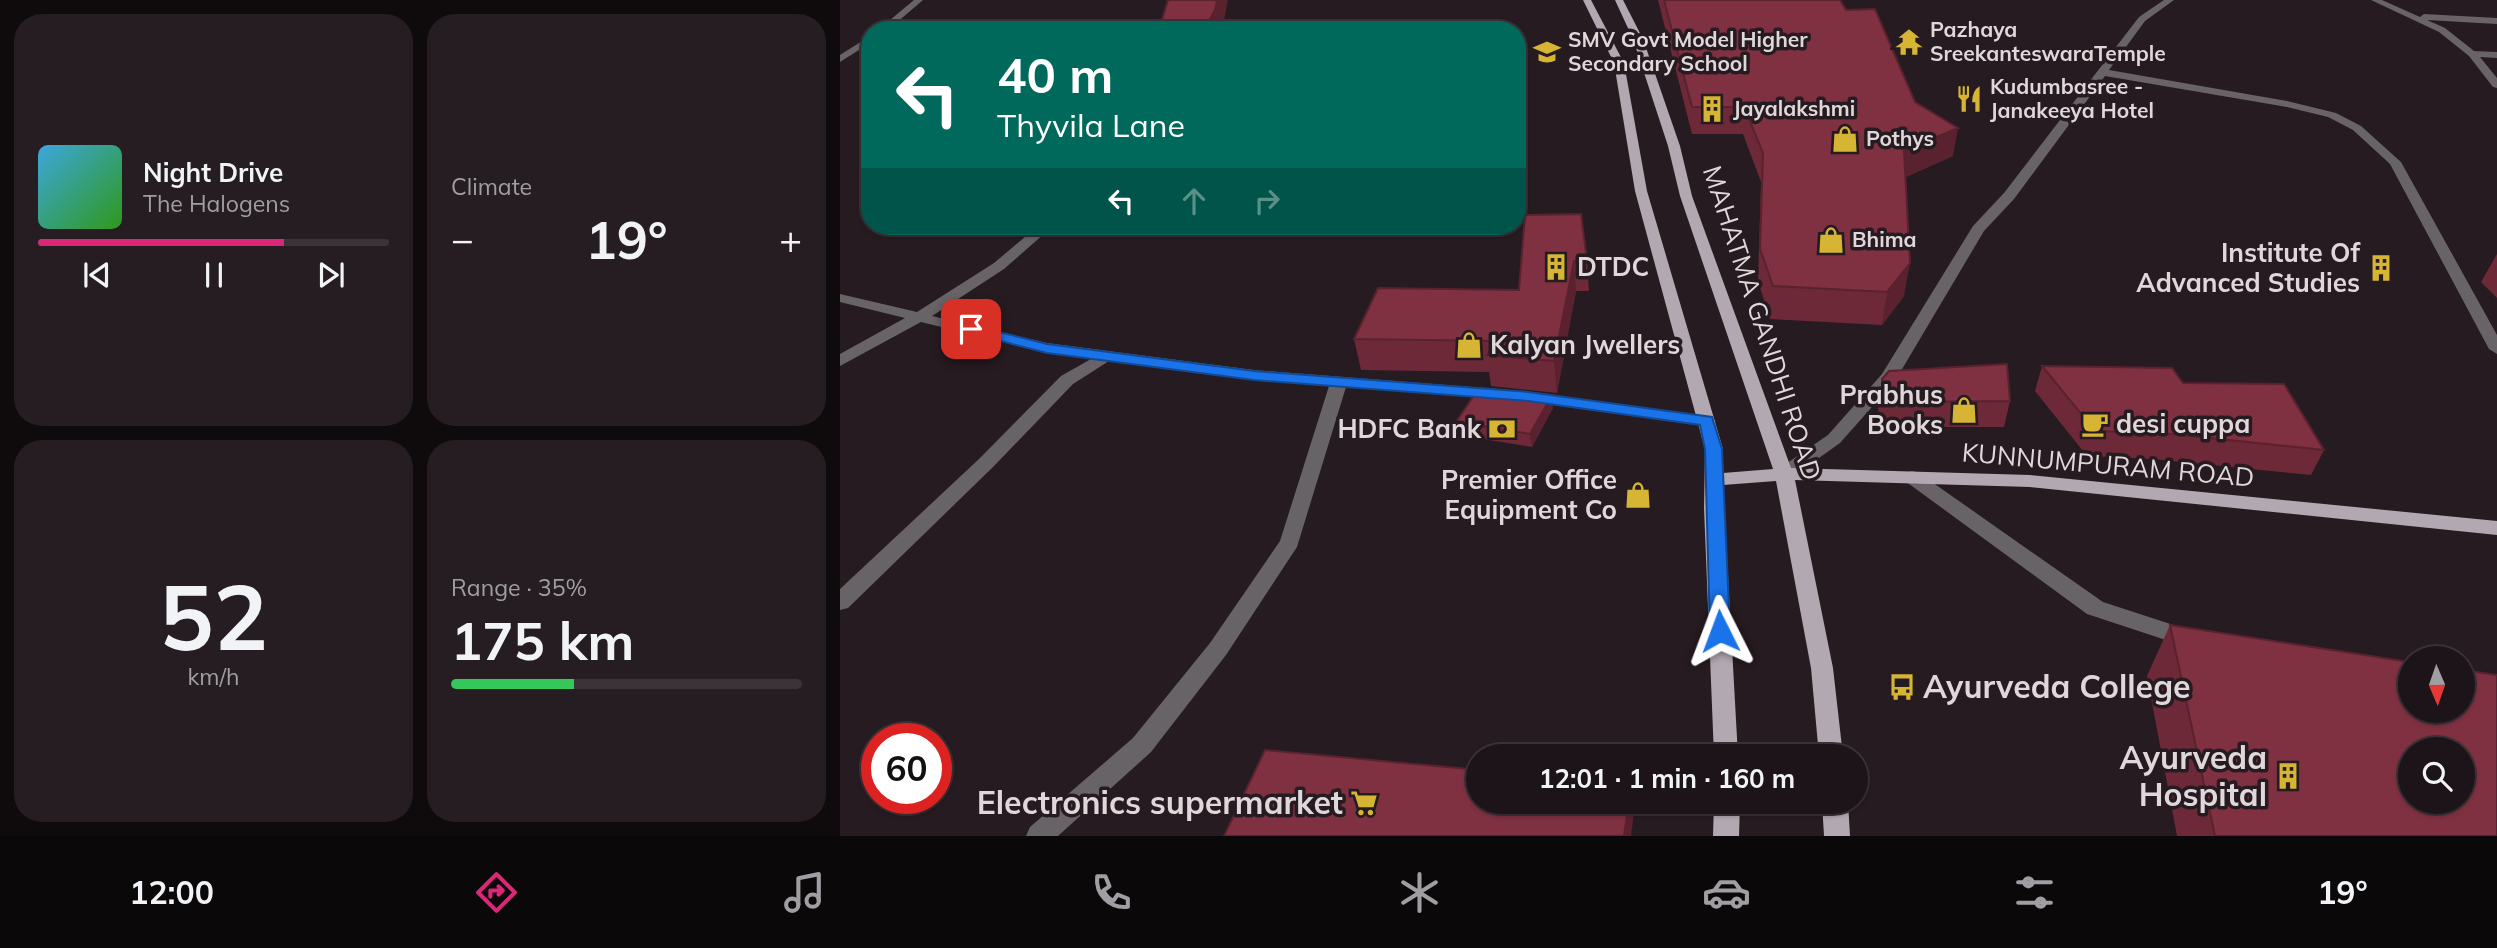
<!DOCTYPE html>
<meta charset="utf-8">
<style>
body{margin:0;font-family:Mulish,sans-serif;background:#251d21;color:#f1f3f6;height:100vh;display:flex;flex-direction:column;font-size:26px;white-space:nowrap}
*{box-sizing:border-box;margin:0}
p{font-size:23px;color:#a09ea2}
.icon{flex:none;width:38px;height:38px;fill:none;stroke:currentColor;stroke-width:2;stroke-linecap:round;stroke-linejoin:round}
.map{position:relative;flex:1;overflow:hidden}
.drawer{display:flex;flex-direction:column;gap:14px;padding:14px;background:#0f0b0d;width:840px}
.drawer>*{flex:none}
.hud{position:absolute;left:21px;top:21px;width:665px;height:214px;border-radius:28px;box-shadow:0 2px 5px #0004,0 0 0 2px #3a3337;background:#00695c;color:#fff;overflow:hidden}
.needle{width:46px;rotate:178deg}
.controls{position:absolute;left:1558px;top:646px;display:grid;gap:14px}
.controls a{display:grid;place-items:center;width:77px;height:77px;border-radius:50%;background:#1c1418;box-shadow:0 2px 5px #0004,0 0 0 2px #3a3337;font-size:35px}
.speed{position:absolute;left:21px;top:723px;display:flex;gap:14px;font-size:35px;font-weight:700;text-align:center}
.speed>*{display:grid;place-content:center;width:91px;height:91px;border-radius:50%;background:#1c1418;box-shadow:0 2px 5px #0004,0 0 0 2px #3a3337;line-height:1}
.speed .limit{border:10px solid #d22;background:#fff;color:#111}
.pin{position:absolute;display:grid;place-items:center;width:60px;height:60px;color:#fff;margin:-30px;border-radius:14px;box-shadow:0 4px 10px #0006}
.me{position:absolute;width:77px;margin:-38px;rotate:357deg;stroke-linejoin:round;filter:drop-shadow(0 0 5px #0008)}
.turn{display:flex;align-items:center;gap:24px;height:147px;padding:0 21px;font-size:32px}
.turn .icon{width:91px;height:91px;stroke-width:2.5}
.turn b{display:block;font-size:49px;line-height:60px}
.lanes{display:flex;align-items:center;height:66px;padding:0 21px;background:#0003;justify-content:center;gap:35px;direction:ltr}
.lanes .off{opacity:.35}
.big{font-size:52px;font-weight:700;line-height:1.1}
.drawer .tile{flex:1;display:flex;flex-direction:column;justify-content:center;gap:10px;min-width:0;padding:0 24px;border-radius:28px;background:#251d21}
.drawer .dial{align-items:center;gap:0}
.dial b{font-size:91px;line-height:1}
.song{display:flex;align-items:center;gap:21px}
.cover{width:84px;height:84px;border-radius:10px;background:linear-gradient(135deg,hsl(200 70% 55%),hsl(110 70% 35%))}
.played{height:7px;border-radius:4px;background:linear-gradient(90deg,#db2777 70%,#3a3337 70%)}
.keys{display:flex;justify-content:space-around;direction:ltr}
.heat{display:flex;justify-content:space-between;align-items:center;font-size:38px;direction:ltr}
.charge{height:10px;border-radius:5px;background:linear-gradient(90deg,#34c759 35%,#3a3337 0)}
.drawer .tiles{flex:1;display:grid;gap:14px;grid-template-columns:repeat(2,1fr)}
.trip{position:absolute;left:626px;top:744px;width:402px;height:70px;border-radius:35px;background:#1c1418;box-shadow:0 2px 5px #0004,0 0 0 2px #3a3337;font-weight:700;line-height:70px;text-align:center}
.tabs{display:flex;height:112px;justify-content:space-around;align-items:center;background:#0b080a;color:#a09ea2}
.tabs .icon{width:49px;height:49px}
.tabs .selected{color:#db2777}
.tabs b{font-size:32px;color:#f1f3f6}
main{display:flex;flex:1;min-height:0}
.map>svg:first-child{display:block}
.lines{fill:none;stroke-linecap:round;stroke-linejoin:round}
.minor{fill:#676367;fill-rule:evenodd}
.major{fill:#b2a8b1;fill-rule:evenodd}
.wall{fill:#6d2938}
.shaded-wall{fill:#59222e}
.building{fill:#7f3041;stroke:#59222e;stroke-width:2;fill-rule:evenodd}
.route{fill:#1a73e8;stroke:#114b97;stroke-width:2}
.labels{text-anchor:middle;stroke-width:7;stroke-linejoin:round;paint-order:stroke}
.far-poi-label{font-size:21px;font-weight:bold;fill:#dfd7da;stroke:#261b20;text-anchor:start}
.poi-label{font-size:26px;font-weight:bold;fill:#dfd7da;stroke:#261b20;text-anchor:end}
.street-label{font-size:26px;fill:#dfd7da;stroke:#261b20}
.near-poi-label{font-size:32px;font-weight:bold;fill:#dfd7da;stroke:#261b20;text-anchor:end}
</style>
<main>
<section class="drawer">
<div class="tiles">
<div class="tile">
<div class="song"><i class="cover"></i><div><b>Night Drive</b><p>The Halogens</p></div></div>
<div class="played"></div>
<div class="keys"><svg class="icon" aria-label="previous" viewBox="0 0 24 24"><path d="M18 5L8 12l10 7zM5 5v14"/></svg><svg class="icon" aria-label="pause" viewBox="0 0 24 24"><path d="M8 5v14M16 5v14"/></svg><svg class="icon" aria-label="next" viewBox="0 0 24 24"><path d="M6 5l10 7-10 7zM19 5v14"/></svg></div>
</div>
<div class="tile"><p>Climate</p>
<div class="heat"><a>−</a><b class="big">19°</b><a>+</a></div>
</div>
<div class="tile dial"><b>52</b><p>km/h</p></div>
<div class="tile"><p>Range · 35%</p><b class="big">175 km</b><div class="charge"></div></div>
</div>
</section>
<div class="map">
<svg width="1657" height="836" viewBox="0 0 1657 836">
<rect width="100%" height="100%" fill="#261b20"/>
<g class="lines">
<path class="minor" d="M 74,0 L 83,0 L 48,30 L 38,30 Z
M 1324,0 L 1334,0 L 1305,21 L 1269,70 L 1447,101 L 1496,113 L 1521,126 L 1561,162 L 1657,335 L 1657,354 L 1649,349 L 1550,164 L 1513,130 L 1488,117 L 1447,107 L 1265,76 L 1174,199 L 1144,231 L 1055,381 L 1000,443 L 951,478 L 937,478 L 935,474 L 937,470 L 988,435 L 1042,374 L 1133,226 L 1164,193 L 1299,17 Z
M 1531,0 L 1542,0 L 1580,17 L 1584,14 L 1657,18 L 1657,24 L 1587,20 L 1605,28 L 1634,51 L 1657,52 L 1657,58 L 1640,57 L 1657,78 L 1657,88 L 1653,87 L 1629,56 L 1599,32 Z
M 30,36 L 30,43 L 0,62 L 0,55 Z
M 198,226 L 213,226 L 164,269 L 92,316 L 207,343 L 414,370 L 658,389 L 666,394 L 658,399 L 506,387 L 457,547 L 386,655 L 311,752 L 218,836 L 186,836 L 190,827 L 293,738 L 370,643 L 440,541 L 489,386 L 414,380 L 269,361 L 233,384 L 153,467 L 8,608 L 0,610 L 0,589 L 139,459 L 221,376 L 251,359 L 207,353 L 81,322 L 0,366 L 0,354 L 65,318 L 0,302 L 0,294 L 77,312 L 154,263 Z
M 690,392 L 867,416 L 876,421 L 867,426 L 684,401 L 681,397 Z
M 1072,471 L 1079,473 L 1263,602 L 1355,632 L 1358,638 L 1355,644 L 1347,647 L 1247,614 L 1065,481 L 1063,477 L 1065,473 Z"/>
<path class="major" d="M 743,0 L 751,0 L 784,63 L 807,191 L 883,449 L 883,473 L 933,469 L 840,196 L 828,146 L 793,39 L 775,0 L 783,0 L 803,39 L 840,146 L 852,196 L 951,468 L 1190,475 L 1657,521 L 1657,535 L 1190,487 L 955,480 L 993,668 L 1003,756 L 979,756 L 971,668 L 936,481 L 883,485 L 898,756 L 874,756 L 864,508 L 865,449 L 795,191 L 774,63 Z
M 874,802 L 900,802 L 899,836 L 873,836 Z
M 982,802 L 1008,802 L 1010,836 L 984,836 Z"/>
</g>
<path class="wall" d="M 818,0 L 1000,0 L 1075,102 L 1113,156 L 1065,177 L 1064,296 L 1042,325 L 930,319 L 918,281 L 921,182 L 903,134 L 852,134 Z
M 685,215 L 747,261 L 749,291 L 736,291 L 717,393 L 651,386 L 649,372 L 521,370 L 514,339 L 679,290 Z
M 1657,254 L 1657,298 L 1641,282 Z
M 1202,366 L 1343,383 L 1484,450 L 1471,475 L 1312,459 L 1247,456 L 1195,391 Z
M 1042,379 L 1170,401 L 1164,427 L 1039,427 L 1038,404 Z
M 713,408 L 692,447 L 618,435 L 616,422 Z
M 1330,625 L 1657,836 L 1337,836 L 1307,676 Z"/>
<path class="shaded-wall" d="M 377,0 L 388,0 L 382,30 L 364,30 Z
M 1118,128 L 1113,156 L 1060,180 L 1064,151 Z
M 734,261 L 736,291 L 717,393 L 714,361 Z
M 1070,263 L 1064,296 L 1042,325 L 1047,292 Z
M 712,395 L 713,408 L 692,447 L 690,434 Z
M 789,802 L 793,802 L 793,820 L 791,836 L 784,836 Z"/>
<path class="building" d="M 328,0 L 377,0 L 375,10 L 364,30 L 316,30 L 322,20 Z
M 824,0 L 1000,0 L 1006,10 L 1035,9 L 1075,102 L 1118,128 L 1064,151 L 1070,263 L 1047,292 L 933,286 L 920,249 L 923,153 L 904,107 L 852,107 Z
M 741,214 L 747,261 L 734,261 L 714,361 L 647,355 L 657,341 L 514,339 L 538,288 L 679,290 L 685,215 Z
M 1167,364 L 1170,401 L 1043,402 L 1042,379 L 1049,371 Z
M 1202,366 L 1332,368 L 1343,383 L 1444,384 L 1484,450 L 1322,433 L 1255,431 Z
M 639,388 L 712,395 L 690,434 L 616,422 Z
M 1330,625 L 1570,662 L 1570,710 L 1622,710 L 1622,670 L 1657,675 L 1657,836 L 1375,836 ZM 1570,749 L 1622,749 L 1622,802 L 1570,802 Z
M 425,750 L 639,770 L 639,802 L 789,802 L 784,836 L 384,836 Z"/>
<path class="route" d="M 131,325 L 207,344 L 414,371 L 688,392 L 872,417 L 882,449 L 890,631 L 887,637 L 880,639 L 873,637 L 870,631 L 865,449 L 860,425 L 688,401 L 414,380 L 207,353 L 126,332 L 123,329 Z"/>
<defs>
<symbol id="temple-bare" viewBox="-9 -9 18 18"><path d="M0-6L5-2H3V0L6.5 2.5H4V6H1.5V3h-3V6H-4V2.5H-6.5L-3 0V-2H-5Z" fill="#d6b534" stroke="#261b20" stroke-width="2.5" paint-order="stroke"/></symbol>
<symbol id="school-bare" viewBox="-9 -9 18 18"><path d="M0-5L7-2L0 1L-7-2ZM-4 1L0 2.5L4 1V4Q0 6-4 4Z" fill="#d6b534" stroke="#261b20" stroke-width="2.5" paint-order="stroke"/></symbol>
<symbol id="restaurant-bare" viewBox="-9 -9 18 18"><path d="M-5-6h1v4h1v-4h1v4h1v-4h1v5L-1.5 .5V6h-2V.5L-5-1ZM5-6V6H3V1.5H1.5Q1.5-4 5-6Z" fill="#d6b534" stroke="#261b20" stroke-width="2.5" paint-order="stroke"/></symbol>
<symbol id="building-bare" viewBox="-9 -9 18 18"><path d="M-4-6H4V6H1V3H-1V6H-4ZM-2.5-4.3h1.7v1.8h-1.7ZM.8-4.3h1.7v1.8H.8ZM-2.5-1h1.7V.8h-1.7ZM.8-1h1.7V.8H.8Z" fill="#d6b534" stroke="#261b20" stroke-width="2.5" paint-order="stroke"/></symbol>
<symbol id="shop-bare" viewBox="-9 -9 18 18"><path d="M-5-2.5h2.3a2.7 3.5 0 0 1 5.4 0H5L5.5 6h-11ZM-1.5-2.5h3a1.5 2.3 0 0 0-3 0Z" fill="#d6b534" stroke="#261b20" stroke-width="2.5" paint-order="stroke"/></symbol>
<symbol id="cafe-bare" viewBox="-9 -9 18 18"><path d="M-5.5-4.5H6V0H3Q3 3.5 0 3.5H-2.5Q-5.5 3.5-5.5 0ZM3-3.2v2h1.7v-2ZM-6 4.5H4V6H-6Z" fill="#d6b534" stroke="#261b20" stroke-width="2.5" paint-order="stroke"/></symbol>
<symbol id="bank-bare" viewBox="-9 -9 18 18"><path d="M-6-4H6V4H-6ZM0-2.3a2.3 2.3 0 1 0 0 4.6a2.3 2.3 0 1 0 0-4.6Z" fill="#d6b534" stroke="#261b20" stroke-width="2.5" paint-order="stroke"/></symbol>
<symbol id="bus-bare" viewBox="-9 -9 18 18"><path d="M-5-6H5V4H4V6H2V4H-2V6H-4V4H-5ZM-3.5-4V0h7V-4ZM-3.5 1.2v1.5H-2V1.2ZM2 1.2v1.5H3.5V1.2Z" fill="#d6b534" stroke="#261b20" stroke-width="2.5" paint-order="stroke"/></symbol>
<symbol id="supermarket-bare" viewBox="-9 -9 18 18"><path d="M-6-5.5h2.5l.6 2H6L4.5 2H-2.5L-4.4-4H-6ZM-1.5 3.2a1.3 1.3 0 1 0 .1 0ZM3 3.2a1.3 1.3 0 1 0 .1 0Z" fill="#d6b534" stroke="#261b20" stroke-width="2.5" paint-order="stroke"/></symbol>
</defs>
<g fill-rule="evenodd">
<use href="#temple-bare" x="1050" y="23" width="38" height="38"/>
<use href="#school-bare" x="688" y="33" width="38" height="38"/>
<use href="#restaurant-bare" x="1110" y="80" width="38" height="38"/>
<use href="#building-bare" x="853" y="90" width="38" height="38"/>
<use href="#shop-bare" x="986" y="120" width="38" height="38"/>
<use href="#shop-bare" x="972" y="221" width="38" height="38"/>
<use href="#building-bare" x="697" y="248" width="38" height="38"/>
<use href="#building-bare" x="1522" y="249" width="38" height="38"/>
<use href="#shop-bare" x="610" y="326" width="38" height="38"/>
<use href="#shop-bare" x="1105" y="391" width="38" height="38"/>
<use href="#cafe-bare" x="1236" y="405" width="38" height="38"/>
<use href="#bank-bare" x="643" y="410" width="38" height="38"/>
<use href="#shop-bare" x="779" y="476" width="38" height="38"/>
<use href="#bus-bare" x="1043" y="668" width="38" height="38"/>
<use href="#building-bare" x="1429" y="757" width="38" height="38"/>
<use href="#supermarket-bare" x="505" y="784" width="38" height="38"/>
</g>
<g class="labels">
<g class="far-poi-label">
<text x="1090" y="37">Pazhaya<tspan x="1090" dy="24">SreekanteswaraTemple</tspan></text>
<text x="728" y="47">SMV Govt Model Higher<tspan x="728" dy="24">Secondary School</tspan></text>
<text x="1150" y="94">Kudumbasree -<tspan x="1150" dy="24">Janakeeya Hotel</tspan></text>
<text x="893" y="116">Jayalakshmi</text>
<text x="1026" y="146">Pothys</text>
<text x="1012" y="247">Bhima</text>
</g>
<g class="poi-label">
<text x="1520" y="262">Institute Of<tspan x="1520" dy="30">Advanced Studies</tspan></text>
<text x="737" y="276" text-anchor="start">DTDC</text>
<text x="650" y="354" text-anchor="start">Kalyan Jwellers</text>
<text x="1103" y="404">Prabhus<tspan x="1103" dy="30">Books</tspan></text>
<text x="1276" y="433" text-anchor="start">desi cuppa</text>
<text x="641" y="438">HDFC Bank</text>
<text x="777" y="489">Premier Office<tspan x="777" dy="30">Equipment Co</tspan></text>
</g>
<g class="street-label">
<text transform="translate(922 323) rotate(72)" y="9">MAHATMA GANDHI ROAD</text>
<text transform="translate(1268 465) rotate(5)" y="9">KUNNUMPURAM ROAD</text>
</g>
<g class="near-poi-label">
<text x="1083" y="698" text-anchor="start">Ayurveda College</text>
<text x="1427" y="769">Ayurveda<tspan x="1427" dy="37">Hospital</tspan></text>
<text x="503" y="814">Electronics supermarket</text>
</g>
</g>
</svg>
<div class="controls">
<a><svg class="needle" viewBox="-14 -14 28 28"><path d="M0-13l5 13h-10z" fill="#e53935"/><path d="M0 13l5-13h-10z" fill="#a09ea2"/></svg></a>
<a><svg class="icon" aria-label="search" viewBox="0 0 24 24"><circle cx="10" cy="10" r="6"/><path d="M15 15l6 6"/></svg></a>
</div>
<div class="speed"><div class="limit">60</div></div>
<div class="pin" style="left:131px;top:329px;background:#d93025"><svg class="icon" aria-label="arrive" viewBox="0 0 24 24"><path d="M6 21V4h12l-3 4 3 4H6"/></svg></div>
<svg class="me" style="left:880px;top:631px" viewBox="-20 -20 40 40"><path d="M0-17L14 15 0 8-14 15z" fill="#1a73e8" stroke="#fff" stroke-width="4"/></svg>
<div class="trip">12:01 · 1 min · 160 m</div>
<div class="hud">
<div class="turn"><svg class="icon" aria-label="left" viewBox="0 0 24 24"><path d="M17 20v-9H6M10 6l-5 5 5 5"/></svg><div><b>40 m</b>Thyvila Lane</div></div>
<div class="lanes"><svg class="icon" aria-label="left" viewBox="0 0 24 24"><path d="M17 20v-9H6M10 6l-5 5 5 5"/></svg><svg class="icon off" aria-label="ahead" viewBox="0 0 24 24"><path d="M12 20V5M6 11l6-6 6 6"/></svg><svg class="icon off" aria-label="right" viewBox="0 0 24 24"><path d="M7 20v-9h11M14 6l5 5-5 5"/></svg></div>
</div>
</div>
</main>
<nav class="tabs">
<b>12:00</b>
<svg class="icon selected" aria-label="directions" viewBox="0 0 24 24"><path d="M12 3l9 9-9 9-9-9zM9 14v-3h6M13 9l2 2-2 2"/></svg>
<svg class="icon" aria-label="music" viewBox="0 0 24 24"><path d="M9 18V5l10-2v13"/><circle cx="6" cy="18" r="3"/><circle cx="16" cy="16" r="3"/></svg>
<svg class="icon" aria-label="phone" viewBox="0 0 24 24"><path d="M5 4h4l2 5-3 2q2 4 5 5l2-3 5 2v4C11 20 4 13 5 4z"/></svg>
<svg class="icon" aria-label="climate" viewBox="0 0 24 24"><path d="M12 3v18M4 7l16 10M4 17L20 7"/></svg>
<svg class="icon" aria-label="car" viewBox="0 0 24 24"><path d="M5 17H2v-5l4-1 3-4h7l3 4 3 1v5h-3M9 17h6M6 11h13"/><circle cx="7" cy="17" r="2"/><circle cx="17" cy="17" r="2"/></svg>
<svg class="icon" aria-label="filters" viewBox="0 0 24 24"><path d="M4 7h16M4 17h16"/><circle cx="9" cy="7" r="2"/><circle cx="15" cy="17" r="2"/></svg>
<b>19°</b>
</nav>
